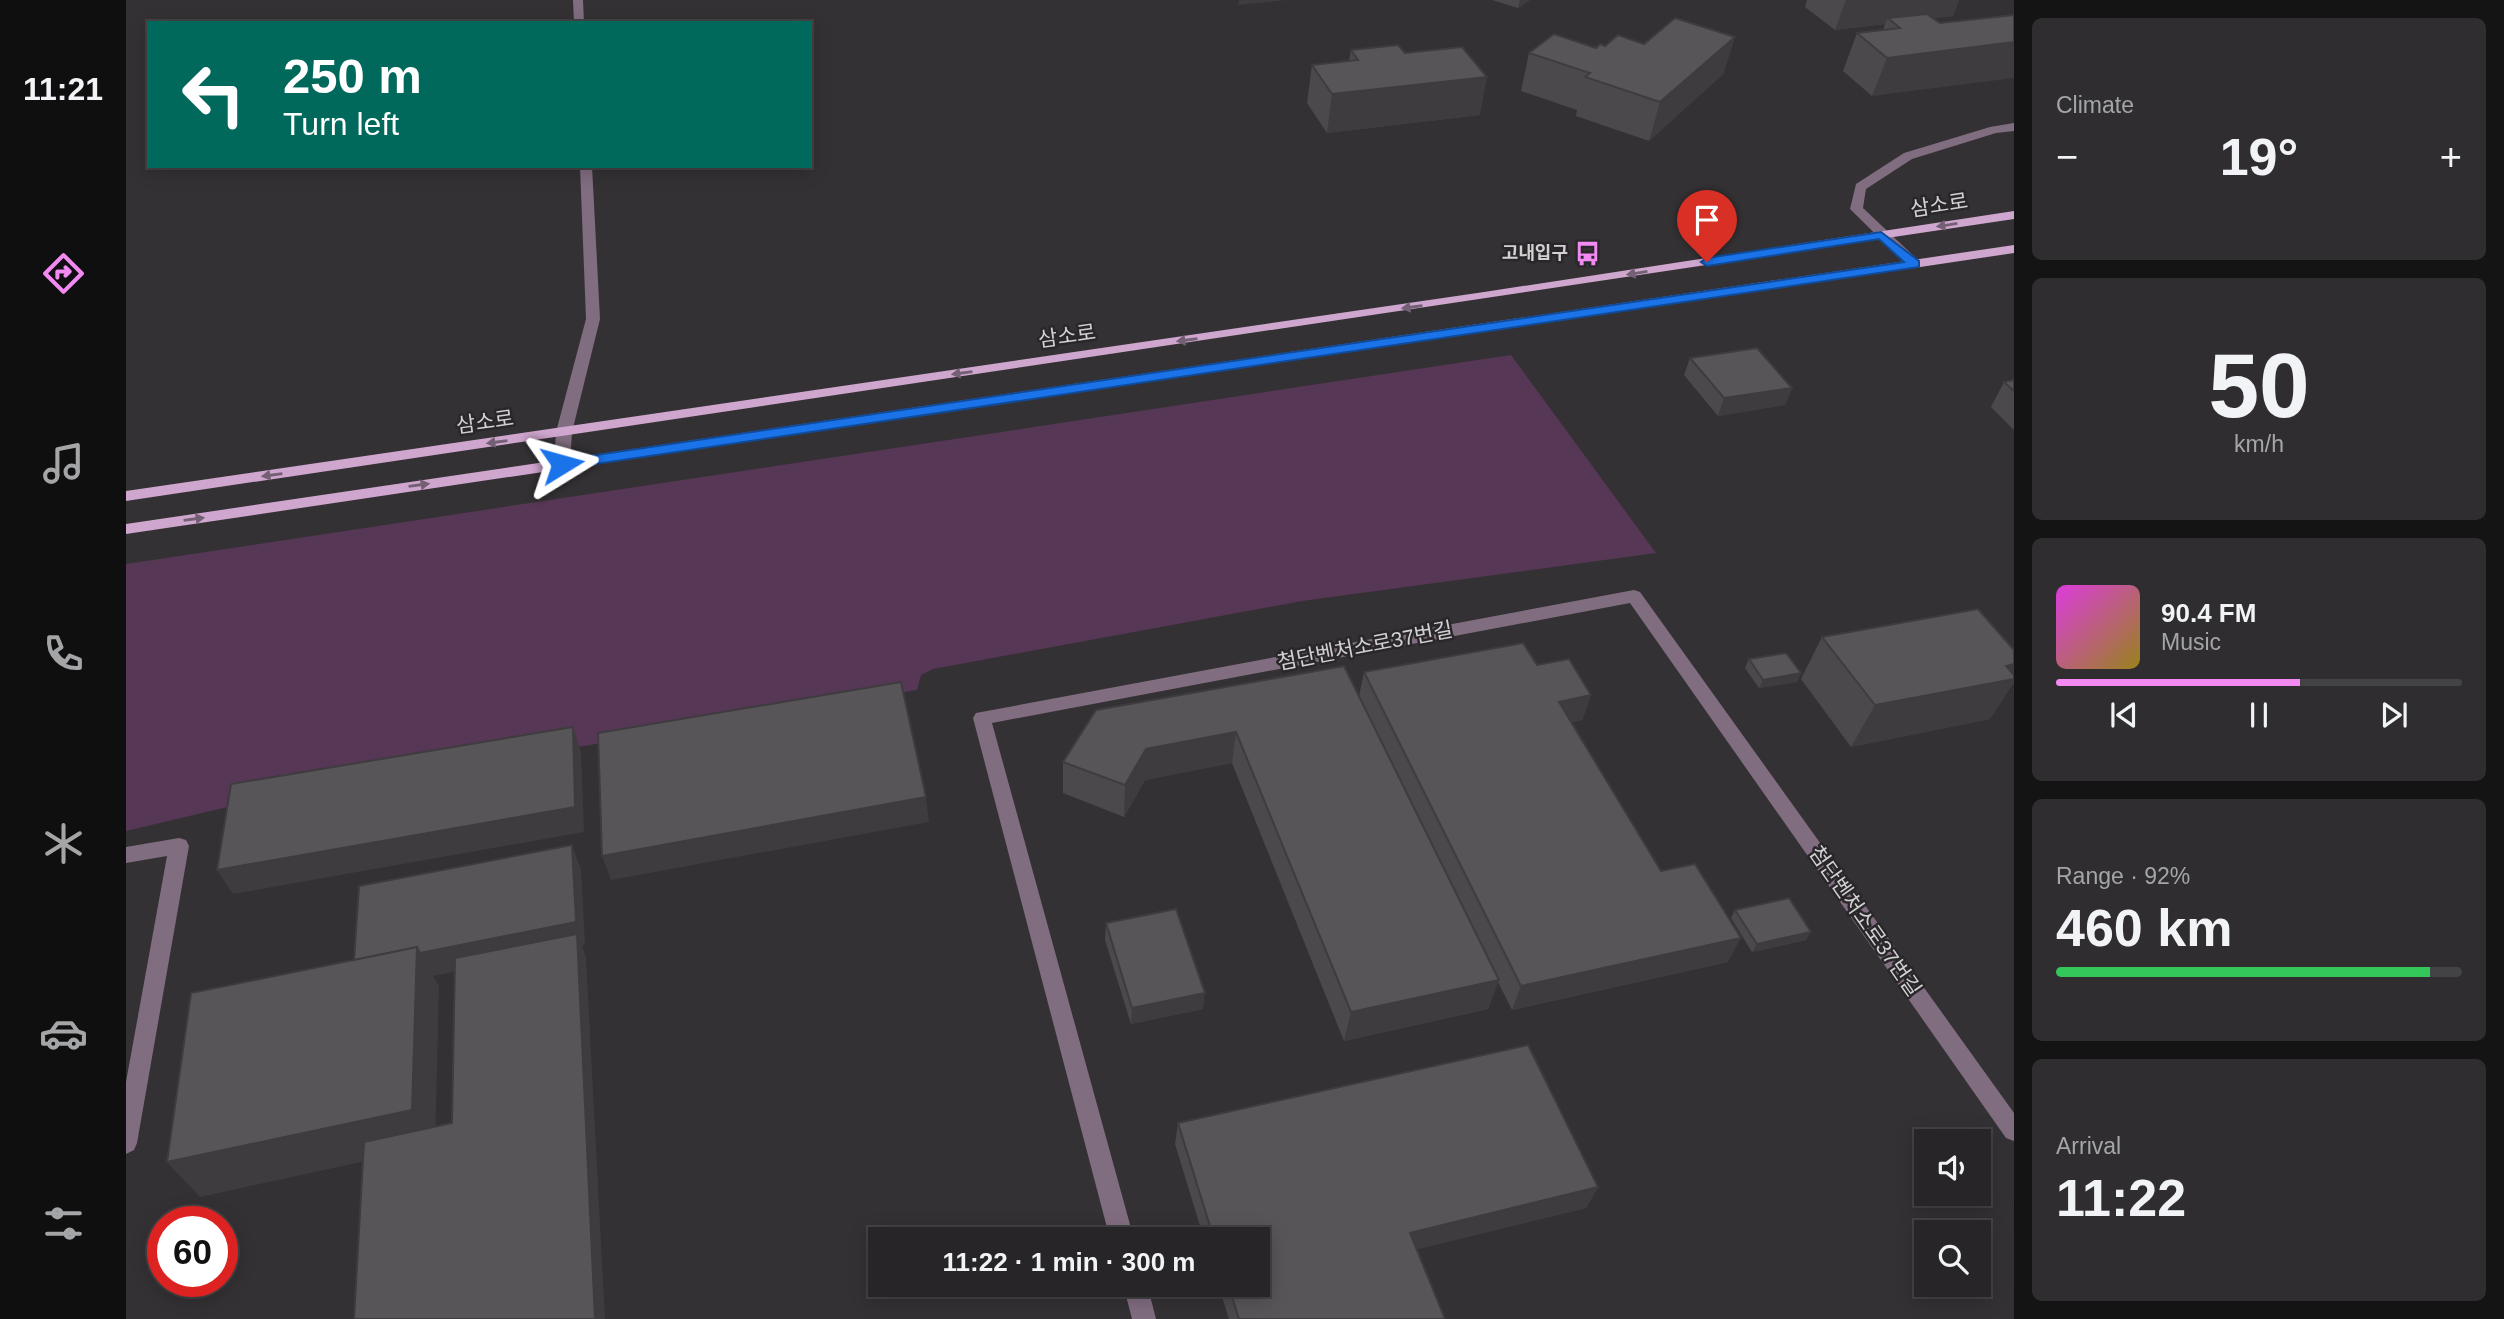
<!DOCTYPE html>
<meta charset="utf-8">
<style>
body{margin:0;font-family:Helvetica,"Noto Sans KR",sans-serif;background:#2f2d2f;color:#f1f3f6;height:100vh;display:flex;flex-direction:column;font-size:26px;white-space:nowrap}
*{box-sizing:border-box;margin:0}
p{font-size:23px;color:#a4a5a7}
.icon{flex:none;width:38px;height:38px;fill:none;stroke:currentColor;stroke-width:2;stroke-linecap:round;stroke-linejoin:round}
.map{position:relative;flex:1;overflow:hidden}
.sheet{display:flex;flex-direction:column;gap:18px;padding:18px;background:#151415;width:490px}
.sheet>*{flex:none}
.banner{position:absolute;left:21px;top:21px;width:665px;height:147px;border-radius:0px;box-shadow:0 4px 18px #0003,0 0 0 2px #434244;background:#00695c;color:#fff;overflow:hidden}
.tools{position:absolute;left:1788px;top:1129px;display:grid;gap:14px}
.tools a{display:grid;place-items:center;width:77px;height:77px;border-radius:0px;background:#272527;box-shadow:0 4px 18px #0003,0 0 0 2px #434244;font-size:35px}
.speed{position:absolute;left:21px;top:1206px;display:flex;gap:14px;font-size:35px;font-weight:700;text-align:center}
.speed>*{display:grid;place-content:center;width:91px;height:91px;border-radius:50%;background:#272527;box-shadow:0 4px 18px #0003,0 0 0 2px #434244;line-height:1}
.speed .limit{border:10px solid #d22;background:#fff;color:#111}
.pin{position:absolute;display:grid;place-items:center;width:60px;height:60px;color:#fff;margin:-72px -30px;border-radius:50% 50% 50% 0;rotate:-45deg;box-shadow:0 0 7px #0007}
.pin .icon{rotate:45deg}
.me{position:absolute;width:77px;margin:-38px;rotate:82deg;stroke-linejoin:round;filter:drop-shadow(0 0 5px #0008)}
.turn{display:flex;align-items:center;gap:24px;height:147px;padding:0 21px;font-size:32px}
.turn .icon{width:91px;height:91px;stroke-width:2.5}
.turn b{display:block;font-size:49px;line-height:60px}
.big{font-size:52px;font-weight:700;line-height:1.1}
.sheet .widget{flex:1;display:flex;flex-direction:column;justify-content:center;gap:10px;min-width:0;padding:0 24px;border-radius:10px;background:#2f2d2f}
.sheet .dial{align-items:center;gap:0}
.dial b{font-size:91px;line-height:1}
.song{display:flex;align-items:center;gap:21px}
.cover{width:84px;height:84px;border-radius:10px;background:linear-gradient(135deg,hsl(300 70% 55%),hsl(50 70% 35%))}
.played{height:7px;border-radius:4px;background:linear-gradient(90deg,#f28af2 60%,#434244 60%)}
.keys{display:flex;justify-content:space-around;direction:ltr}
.heat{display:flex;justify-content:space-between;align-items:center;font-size:38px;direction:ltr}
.charge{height:10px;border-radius:5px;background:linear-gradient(90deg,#34c759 92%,#434244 0)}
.trip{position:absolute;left:742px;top:1227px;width:402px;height:70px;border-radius:0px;background:#272527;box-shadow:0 4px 18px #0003,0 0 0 2px #434244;font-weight:700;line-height:70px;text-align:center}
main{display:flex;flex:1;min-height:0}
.menu{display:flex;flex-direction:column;width:126px;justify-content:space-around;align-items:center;background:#100f10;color:#a4a5a7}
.menu .icon{width:49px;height:49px}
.menu .current{color:#f28af2}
.menu b{font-size:32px;color:#f1f3f6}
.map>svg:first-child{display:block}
.green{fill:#563755}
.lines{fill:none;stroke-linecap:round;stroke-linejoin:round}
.minor{fill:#816d80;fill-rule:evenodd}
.major{fill:#cfa6ce;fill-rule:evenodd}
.wall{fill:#4c494c}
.shaded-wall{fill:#3e3c3e}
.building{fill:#585558;stroke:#3e3c3e;stroke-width:2}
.oneway{fill:#746074}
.route{fill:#1a73e8;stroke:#114b97;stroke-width:2}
.labels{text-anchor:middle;stroke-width:5;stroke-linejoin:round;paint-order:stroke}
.far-poi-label{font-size:18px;font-weight:bold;fill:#d2d1d2;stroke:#2a272a;text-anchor:end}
.street-label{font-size:21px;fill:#d2d1d2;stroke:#2a272a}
</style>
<main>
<nav class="menu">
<b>11:21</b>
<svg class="icon current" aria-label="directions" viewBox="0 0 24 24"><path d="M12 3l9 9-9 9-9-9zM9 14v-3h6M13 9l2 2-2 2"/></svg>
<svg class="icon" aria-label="music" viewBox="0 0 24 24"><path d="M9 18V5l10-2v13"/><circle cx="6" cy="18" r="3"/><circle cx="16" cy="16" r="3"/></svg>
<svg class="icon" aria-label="phone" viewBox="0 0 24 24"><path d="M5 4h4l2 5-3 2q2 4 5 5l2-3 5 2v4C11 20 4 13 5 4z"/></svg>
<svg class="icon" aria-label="climate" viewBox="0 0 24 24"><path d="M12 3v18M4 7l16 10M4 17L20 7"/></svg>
<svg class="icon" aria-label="car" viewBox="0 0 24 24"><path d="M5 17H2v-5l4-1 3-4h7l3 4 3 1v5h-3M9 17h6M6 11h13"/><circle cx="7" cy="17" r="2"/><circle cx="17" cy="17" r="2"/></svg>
<svg class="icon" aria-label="filters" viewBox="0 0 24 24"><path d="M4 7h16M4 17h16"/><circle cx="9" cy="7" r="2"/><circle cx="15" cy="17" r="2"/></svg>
</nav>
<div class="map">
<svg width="1888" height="1319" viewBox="0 0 1888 1319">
<rect width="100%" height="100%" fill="#343134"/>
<path class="green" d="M 1385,355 L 1530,553 L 1176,601 L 807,669 L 795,675 L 791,690 L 114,804 L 0,831 L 0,564 Z"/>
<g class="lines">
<path class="minor" d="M 447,0 L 457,0 L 458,23 L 448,23 Z
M 1888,123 L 1888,131 L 1870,133 L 1786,159 L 1740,189 L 1737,208 L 1793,261 L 1793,267 L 1783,267 L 1724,209 L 1730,184 L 1778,153 L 1864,127 Z
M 454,166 L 466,166 L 474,319 L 446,432 L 444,464 L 436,469 L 428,464 L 430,432 L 460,319 Z
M 1508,590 L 1514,592 L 1888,1113 L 1888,1141 L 1880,1138 L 1504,603 L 866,723 L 1008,1239 L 984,1239 L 847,718 L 850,713 Z
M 53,838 L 60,840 L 63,846 L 11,1143 L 8,1150 L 0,1154 L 0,1082 L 41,856 L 0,863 L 0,847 Z
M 997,1284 L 1021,1284 L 1030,1319 L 1006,1319 Z"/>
<path class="major" d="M 1888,211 L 1888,219 L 0,501 L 0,491 L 1358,292 Z
M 1888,245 L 1888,253 L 0,534 L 0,524 Z"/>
</g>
<path class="wall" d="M 1366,0 L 1404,0 L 1392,8 Z
M 1681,0 L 1833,0 L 1827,16 L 1807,18 L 1746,96 L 1717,71 L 1731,33 L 1757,30 L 1759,24 L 1709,30 L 1679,7 Z
M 1609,37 L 1597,74 L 1523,141 L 1450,116 L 1451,110 L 1395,91 L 1403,53 L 1470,48 L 1479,46 Z
M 1225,50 L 1279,53 L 1354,115 L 1201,133 L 1181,103 L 1186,65 L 1223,61 Z
M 1564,358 L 1666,388 L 1659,405 L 1592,416 L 1558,375 Z
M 1888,380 L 1888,430 L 1865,407 L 1878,382 Z
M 1696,637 L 1888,650 L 1888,682 L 1864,719 L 1725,747 L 1675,679 Z
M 1623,659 L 1671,682 L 1633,688 L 1619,668 Z
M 1411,665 L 1465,695 L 1456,720 L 1446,722 L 1535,871 L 1602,962 L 1386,1010 L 1372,982 L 1362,1009 L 1218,1041 L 1106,763 L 1019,780 L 998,817 L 937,793 L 937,762 L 1233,696 L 1238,672 Z
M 1609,910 L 1680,940 L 1626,952 L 1605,918 Z
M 980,923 L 1077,1009 L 1005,1024 L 979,940 Z
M 1052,1123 L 1472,1187 L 1460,1208 L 1291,1249 L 1319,1319 L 1103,1319 L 1092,1284 L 1132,1284 L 1132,1239 L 1078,1239 L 1049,1144 Z"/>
<path class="shaded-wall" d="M 1113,0 L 1160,0 L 1112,5 Z
M 1394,0 L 1404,0 L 1392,8 Z
M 1720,0 L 1833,0 L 1827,16 L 1768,23 L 1762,18 L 1759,24 L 1709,30 Z
M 1609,37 L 1597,74 L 1523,141 L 1534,102 Z
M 1888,42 L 1888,78 L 1746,96 L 1761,58 Z
M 1361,77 L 1354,115 L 1201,133 L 1206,94 Z
M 1666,388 L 1659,405 L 1592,416 L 1598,398 Z
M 1888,664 L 1888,682 L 1864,719 L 1725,747 L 1749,705 Z
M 1675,673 L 1671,682 L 1633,688 L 1637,680 Z
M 1465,695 L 1456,720 L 1425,726 L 1433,702 Z
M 447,727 L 455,752 L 458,832 L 107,894 L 91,870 Z
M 1110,732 L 1106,763 L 1019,780 L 998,817 L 999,785 L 1020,749 Z
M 800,797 L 803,822 L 485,880 L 476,856 Z
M 446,845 L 455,869 L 459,945 L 456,946 L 460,958 L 479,1319 L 469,1319 L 451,947 L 307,976 L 313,986 L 309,1146 L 74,1197 L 41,1162 L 291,947 Z
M 1685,932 L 1680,940 L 1626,952 L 1631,944 Z
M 1615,938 L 1602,962 L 1386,1010 L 1395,986 Z
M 1373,980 L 1362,1009 L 1218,1041 L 1225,1012 Z
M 1079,993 L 1077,1009 L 1005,1024 L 1006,1008 Z
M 1472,1187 L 1460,1208 L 1277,1253 L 1284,1233 Z"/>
<path class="building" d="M 1801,14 L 1814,23 L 1888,15 L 1888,42 L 1761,58 L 1731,33 L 1774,28 L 1762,18 Z
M 1549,18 L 1609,37 L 1534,102 L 1459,77 L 1464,73 L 1403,53 L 1428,34 L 1470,48 L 1474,44 L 1479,46 L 1492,35 L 1518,44 Z
M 1272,45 L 1279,53 L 1336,47 L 1361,77 L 1206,94 L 1186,65 L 1232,60 L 1225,50 Z
M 1631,348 L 1666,388 L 1598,398 L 1564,358 Z
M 1888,380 L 1888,391 L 1878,382 Z
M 1852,609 L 1888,650 L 1888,664 L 1880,666 L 1888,675 L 1888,679 L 1749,705 L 1696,637 Z
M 1397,643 L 1411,665 L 1443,659 L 1465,695 L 1433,702 L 1535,871 L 1569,864 L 1615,938 L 1395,986 L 1238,672 Z
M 1660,653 L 1675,673 L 1637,680 L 1623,659 Z
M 1218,666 L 1373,980 L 1225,1012 L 1110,732 L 1020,749 L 999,785 L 937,762 L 970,710 Z
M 775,682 L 800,797 L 476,856 L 472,733 Z
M 447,727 L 449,807 L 91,870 L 105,784 Z
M 446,845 L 450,922 L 294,953 L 291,947 L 228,960 L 233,886 Z
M 1663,898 L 1685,932 L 1631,944 L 1609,910 Z
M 1050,909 L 1079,993 L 1006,1008 L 980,923 Z
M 451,934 L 469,1319 L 228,1319 L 238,1142 L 326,1123 L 329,958 Z
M 291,947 L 286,1110 L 41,1162 L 65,993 Z
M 1402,1045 L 1472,1187 L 1284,1233 L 1319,1319 L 1113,1319 L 1102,1284 L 1132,1284 L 1132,1239 L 1088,1239 L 1052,1123 Z"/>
<defs><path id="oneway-solid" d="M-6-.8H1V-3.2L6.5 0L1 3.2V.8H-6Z" transform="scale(1.75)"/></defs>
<g class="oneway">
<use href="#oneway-solid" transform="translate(1821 225) rotate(171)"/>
<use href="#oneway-solid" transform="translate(1511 273) rotate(171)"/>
<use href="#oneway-solid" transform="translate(1286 307) rotate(172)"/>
<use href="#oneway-solid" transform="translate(1061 340) rotate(172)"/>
<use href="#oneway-solid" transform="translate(836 373) rotate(172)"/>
<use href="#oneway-solid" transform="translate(371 442) rotate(172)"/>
<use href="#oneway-solid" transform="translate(146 475) rotate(172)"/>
<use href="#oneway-solid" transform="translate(293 485) rotate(-8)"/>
<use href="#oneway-solid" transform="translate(68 519) rotate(-8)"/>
</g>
<path class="route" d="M 1755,232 L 1793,261 L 1793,267 L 436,469 L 429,464 L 436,460 L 1778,262 L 1753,239 L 1581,266 L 1575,262 L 1581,258 Z"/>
<defs>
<symbol id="bus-bare" viewBox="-9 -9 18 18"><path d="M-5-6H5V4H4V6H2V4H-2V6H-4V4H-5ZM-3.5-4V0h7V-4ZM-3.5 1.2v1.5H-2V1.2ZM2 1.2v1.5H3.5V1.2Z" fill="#f28af2" stroke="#2a272a" stroke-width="2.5" paint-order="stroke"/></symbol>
</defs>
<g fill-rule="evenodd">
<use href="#bus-bare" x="1444" y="236" width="35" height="35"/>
</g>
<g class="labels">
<g class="far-poi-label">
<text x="1442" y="259">고내입구</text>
</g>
<g class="street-label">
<text transform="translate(1813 205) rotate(-9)" y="7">삼소로</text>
<text transform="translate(941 336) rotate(-8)" y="7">삼소로</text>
<text transform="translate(359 422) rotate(-8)" y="7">삼소로</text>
<text transform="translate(1239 646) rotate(-11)" y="7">첨단벤처소로37번길</text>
<text transform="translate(1739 921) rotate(55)" y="7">첨단벤처소로37번길</text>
</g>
</g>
</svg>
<div class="tools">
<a><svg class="icon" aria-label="sound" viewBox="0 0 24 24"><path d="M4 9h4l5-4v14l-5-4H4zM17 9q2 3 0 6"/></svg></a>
<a><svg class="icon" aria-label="search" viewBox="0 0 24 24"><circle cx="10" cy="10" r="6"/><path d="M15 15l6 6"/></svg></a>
</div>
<div class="speed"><div class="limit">60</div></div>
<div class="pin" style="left:1581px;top:262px;background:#d93025"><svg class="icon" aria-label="arrive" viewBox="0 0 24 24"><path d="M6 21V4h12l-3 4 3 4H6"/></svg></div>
<svg class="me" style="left:436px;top:464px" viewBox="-20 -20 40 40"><path d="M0-17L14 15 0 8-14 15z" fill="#1a73e8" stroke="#fff" stroke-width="4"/></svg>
<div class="trip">11:22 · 1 min · 300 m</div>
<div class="banner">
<div class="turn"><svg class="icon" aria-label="left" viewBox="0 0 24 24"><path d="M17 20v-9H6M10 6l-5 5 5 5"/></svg><div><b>250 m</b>Turn left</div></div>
</div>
</div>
<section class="sheet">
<div class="widget"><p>Climate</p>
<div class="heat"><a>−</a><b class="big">19°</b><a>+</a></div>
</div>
<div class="widget dial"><b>50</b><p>km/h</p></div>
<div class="widget">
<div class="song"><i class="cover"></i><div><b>90.4 FM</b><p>Music</p></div></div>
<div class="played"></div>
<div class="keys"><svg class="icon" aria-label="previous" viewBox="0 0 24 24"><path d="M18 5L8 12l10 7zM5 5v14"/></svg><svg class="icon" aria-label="pause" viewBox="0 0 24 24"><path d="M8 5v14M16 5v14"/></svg><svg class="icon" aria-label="next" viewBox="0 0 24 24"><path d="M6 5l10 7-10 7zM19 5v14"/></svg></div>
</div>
<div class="widget"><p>Range · 92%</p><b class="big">460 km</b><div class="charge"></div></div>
<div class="widget"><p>Arrival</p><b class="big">11:22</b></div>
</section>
</main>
